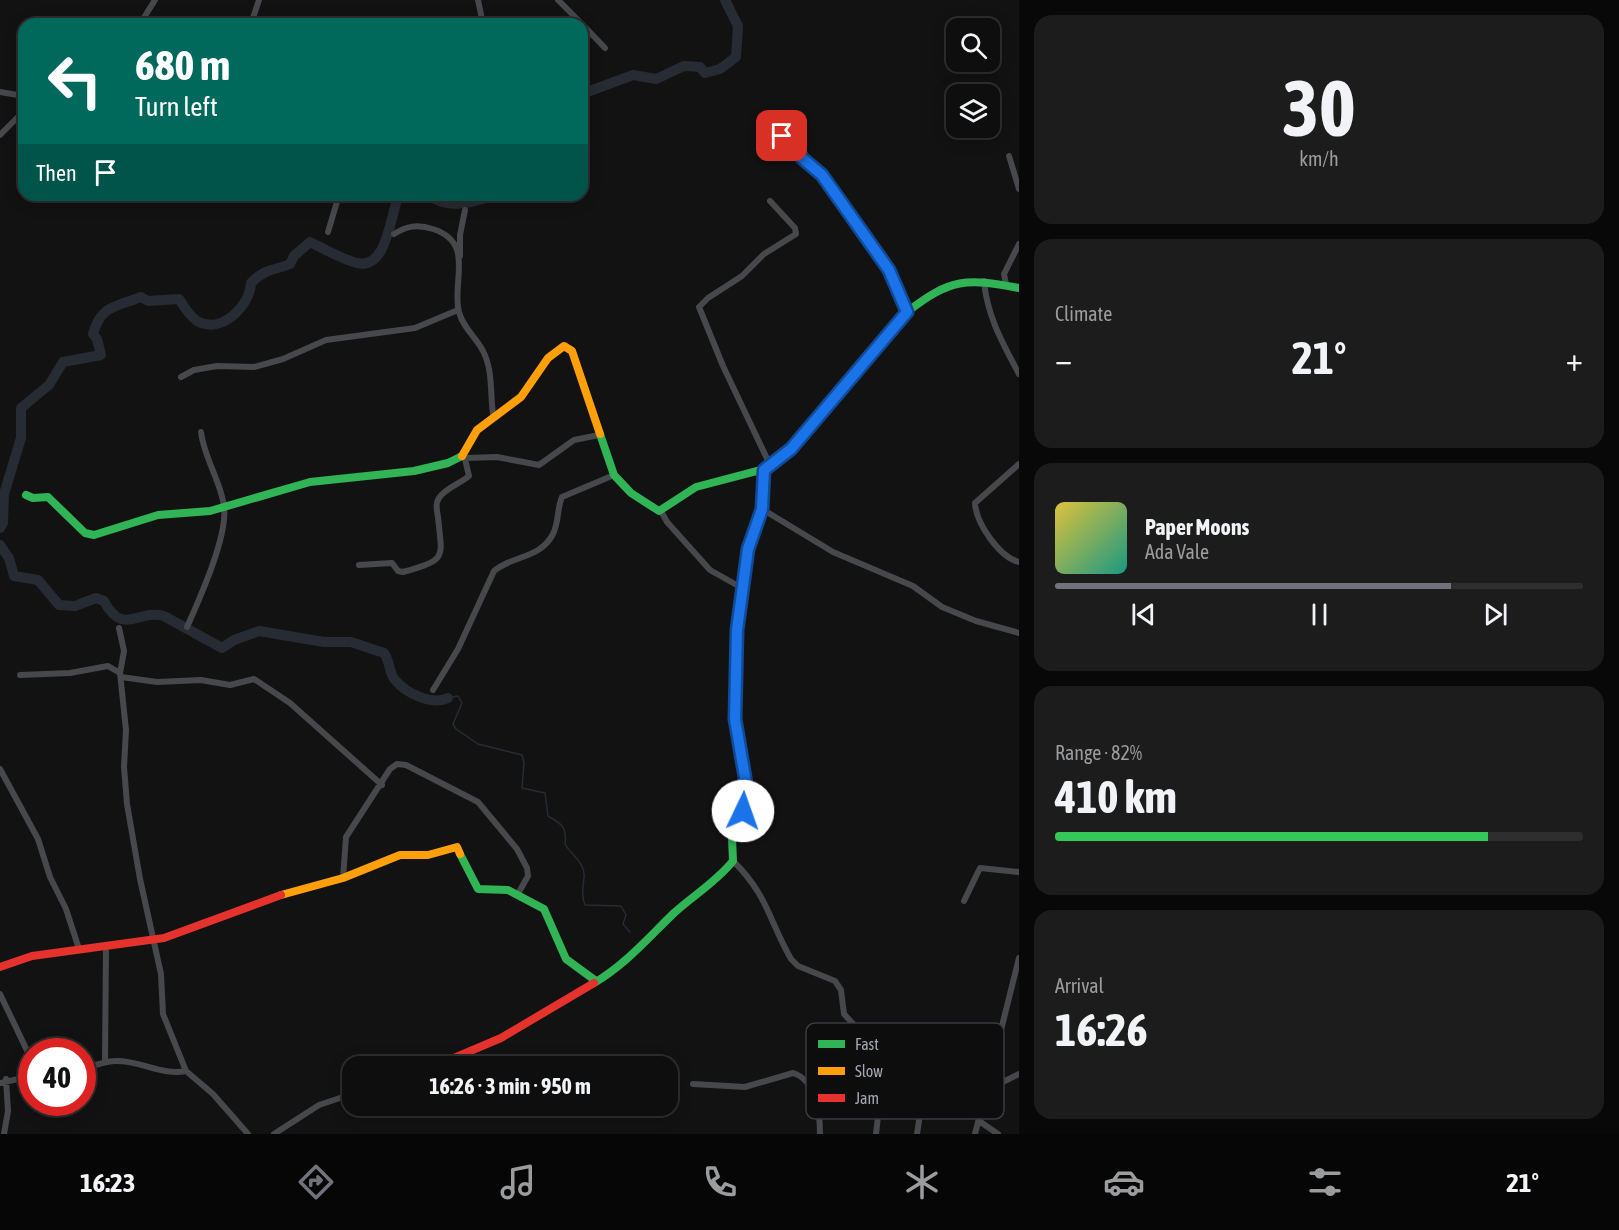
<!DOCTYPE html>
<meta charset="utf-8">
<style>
body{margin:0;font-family:"Asap Condensed",sans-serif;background:#1c1c1c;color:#f1f3f6;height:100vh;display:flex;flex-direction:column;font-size:22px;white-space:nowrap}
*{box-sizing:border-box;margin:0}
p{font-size:20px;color:#9b9c9e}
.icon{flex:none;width:33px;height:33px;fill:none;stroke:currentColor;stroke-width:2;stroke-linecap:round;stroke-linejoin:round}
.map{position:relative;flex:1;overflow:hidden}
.details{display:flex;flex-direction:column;gap:15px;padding:15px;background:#080808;width:600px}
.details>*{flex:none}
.hud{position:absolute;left:18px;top:18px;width:570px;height:183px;border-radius:18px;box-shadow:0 3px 15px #0003,0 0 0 2px #2e2e2e;background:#00695c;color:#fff;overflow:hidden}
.buttons{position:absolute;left:946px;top:18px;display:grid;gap:12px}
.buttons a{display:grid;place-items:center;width:54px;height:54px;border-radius:12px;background:#0e0e0e;box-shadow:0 3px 15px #0003,0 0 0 2px #2e2e2e;font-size:30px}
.speed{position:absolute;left:18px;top:1038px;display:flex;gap:12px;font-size:30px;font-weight:700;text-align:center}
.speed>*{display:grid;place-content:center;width:78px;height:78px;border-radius:50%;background:#0e0e0e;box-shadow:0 3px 15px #0003,0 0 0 2px #2e2e2e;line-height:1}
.speed .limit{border:9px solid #d22;background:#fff;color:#111}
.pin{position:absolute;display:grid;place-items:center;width:51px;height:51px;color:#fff;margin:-26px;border-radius:12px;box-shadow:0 3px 9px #0006}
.me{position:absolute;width:66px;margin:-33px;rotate:3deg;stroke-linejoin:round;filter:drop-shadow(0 0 4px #0008)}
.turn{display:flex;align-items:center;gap:21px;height:126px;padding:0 18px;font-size:27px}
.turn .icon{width:78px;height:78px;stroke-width:2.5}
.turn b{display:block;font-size:42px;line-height:51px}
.then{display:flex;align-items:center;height:57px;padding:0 18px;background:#0003;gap:12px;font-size:22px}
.big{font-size:45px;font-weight:700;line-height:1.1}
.details .tile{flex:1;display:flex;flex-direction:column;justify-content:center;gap:9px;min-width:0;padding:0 21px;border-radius:18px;background:#1c1c1c}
.details .dial{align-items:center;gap:0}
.dial b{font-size:78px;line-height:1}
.song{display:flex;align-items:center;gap:18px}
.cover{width:72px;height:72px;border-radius:9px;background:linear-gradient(135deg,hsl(50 70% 55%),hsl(170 70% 35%))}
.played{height:6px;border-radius:3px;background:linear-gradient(90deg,#71727b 75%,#2e2e2e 75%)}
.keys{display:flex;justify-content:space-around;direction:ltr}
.heat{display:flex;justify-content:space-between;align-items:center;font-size:33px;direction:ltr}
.charge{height:9px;border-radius:4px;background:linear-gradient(90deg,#34c759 82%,#2e2e2e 0)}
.trip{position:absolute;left:342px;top:1056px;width:336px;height:60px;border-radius:18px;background:#0e0e0e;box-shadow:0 3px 15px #0003,0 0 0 2px #2e2e2e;font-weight:700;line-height:60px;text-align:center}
.tabs{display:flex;height:96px;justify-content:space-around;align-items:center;background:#060606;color:#9b9c9e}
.tabs .icon{width:42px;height:42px}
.tabs .active{color:#71727b}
.tabs b{font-size:27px;color:#f1f3f6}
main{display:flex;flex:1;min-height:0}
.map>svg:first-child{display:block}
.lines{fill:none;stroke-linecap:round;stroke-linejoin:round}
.stream{stroke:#272b33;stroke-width:1.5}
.river{stroke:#272b33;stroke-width:10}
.street{stroke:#47484b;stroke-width:6}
.fast{stroke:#30b455;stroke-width:8}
.slow{stroke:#ff9f0a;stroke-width:8}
.jam{stroke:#e5322d;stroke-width:8}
.route-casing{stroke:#114b97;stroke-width:15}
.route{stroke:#1a73e8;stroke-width:10}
.key{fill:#0d0d0e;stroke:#3a3b40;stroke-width:1.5}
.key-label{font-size:16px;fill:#a4a6b3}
</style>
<main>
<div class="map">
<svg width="1019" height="1134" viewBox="0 0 1019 1134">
<rect width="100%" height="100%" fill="#121213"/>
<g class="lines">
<path class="stream" d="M 448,698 L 458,696 L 462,703 L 453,724 L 456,729 L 478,744 L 522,755 L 524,763 L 522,788 L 545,793 L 548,816 C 562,824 567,827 565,844 C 570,854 586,863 584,877 C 583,888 581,894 585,905 L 621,906 L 626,915 L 623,924 L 630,932"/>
<path class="river" d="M 582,94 L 633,75 L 656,79 L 684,66 L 700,67 L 705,73 L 720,69 L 736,57 L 738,26 L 725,0
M 428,195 C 449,210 472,203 494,195
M 0,528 L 3,523 L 4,494 L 21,438 L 21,408 L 49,385 L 63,362 L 101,355 L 97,339 L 93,334 C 101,305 116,307 141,297 L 148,301 L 179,299 C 184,306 189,316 197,321 C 221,335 250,306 251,283 C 266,268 273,271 290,264 L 294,256 L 310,242 C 325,249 341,259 357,263 C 388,270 390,214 399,195
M 0,545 L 9,558 L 14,576 L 38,580 L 59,605 L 75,606 L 96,598 L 104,601 C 123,637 137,609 164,616 L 222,648 L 234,640 L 259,631 L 324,642 L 351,642 L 384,653 C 390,661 389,673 395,680 C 406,693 432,706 448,698"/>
<path class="street" d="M 478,0 L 483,24
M 558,0 L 582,24
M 140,24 L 155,0
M 251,24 L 259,0
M 582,24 L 605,48
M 0,92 L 24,96
M 0,135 L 24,111
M 781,136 L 794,143 L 802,158 L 822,175 L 889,269 L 907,312
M 1009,156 L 1019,189
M 770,201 L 795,228 L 796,234 L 764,254 L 742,276 L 708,298 L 699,307 L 723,366 L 771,467
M 328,232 L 339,195
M 394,234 C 407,226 417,224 433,229 C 476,243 451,282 459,312 C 463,328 476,337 483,351 C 493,370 490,393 493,414
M 460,256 L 460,235 L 465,210
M 984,281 C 987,316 1003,344 1019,374
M 1006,284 L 1004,274 L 1019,244
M 181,377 L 194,370 L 217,366 L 254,367 L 283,359 L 326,340 L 415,328 L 458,310
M 465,458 L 497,457 L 539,465 L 574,440 L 599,435
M 1019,464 L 975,503 C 976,523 999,557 1019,562
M 762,509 L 833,552 L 913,586 L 942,607 L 976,621 L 1019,633
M 661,511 L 667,522 L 710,570 L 742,588
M 359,565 L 392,563 L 398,571 L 403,572 C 448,559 442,559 438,517 C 437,510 435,504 439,498 C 444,489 461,483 469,476 L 464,455
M 187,627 C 199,600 228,536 224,507 C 222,484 204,458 201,432
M 119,628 L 124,651 L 120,673 L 126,730 L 124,767 L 127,804 L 140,879 L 161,974 L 163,1014 L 186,1071
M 20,675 L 70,673 L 108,666 L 120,673
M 121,677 L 157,682 L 201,680 L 230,685 L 254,679 L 290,703 L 382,785
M 433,690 L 458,649 L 494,571 C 513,555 540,559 553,534 C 559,522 557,508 562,497 L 614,475
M 0,769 L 38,839 L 50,877 L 66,909 L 79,949
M 733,861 C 768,895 769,921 791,959 L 798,966 L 835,981 L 841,990 L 844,1014 L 865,1037 L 879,1065 L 890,1074 L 930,1094
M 343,878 L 346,837 L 390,769 L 397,764 L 406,765 L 478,802 L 517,849 L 527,868 L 528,876 L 519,892
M 964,901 L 980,868 L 1019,872
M 0,994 L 32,1061
M 105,1062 L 106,946
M 82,1070 C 93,1066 104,1061 115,1061 C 140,1060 162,1076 186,1071 L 213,1094 L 248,1134
M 0,1083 L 32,1076
M 693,1084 L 745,1087 L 793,1073 C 816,1080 820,1113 820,1134
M 817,1108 L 857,1099 L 899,1099 L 938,1093 L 985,1091 L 1019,1074
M 979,1121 L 998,1134
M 4,1134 L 8,1111 L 6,1079
M 274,1134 L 319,1105 L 352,1094
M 876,1134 L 880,1099
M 917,1134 L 923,1095
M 975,1134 L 1019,958"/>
<path class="fast" d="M 600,434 L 614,475 L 631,493 L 659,511 L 696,487 L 764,469 L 780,460 L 907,312 C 951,278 966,278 1019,288
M 26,495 L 33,498 L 48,497 L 85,533 L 94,535 L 158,515 L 210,511 L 310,482 L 414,471 L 448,463 L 462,456
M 460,854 L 478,889 L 508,890 L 544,909 L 566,959 L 596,981
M 594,983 C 625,965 648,938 674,913 C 694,895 716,882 733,861 L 732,838 L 747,797 L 736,733 L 737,630 L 749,549 L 762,509 L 764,469"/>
<path class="slow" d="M 462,456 L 477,430 L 521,397 L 548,358 L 564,346 L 572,351 L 600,434
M 281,895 L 343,878 L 400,855 L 428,855 L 457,847 L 460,854"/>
<path class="jam" d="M 0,967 L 32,956 L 164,938 L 281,895
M 435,1066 L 501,1038 L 594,983"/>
</g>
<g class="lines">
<defs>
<path id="route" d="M 743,811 L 747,789 L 735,719 L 737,630 L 748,549 L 762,509 L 764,470 L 791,449 L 907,312 L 889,270 L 822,175 L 802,158 L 795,143 L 782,136"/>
</defs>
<use href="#route" class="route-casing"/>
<use href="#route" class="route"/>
</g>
<rect x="806" y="1023" width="198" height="96" rx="9" class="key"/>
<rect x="818" y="1040" width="27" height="8" fill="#30b455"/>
<rect x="818" y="1067" width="27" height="8" fill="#ff9f0a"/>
<rect x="818" y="1094" width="27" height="8" fill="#e5322d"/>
<g class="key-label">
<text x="855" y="1050">Fast</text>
<text x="855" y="1077">Slow</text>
<text x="855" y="1104">Jam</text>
</g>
</svg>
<div class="buttons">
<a><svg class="icon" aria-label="search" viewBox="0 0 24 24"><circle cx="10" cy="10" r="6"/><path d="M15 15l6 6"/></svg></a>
<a><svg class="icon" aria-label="layers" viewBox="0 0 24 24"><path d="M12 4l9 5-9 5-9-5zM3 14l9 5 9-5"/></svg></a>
</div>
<div class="speed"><div class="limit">40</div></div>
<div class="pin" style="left:782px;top:136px;background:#d93025"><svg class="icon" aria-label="arrive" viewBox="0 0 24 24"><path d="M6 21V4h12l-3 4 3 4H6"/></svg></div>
<svg class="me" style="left:743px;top:811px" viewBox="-20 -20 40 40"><circle r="19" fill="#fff"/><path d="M0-13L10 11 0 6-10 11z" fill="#1a73e8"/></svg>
<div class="trip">16:26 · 3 min · 950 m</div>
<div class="hud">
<div class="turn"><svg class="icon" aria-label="left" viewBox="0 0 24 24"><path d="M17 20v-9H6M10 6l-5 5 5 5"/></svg><div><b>680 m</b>Turn left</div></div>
<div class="then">Then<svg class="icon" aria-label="arrive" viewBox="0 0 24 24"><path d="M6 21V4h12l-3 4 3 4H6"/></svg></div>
</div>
</div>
<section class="details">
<div class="tile dial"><b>30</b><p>km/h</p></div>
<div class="tile"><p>Climate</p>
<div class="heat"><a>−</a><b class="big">21°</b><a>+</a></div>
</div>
<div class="tile">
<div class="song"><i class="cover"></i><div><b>Paper Moons</b><p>Ada Vale</p></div></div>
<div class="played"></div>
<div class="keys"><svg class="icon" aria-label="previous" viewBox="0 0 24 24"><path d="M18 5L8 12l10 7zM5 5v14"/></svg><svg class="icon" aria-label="pause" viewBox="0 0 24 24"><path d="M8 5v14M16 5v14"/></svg><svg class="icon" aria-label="next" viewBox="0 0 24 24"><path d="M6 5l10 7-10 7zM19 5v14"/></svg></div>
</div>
<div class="tile"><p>Range · 82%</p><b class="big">410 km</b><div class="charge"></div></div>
<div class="tile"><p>Arrival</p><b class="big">16:26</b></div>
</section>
</main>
<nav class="tabs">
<b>16:23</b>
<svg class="icon active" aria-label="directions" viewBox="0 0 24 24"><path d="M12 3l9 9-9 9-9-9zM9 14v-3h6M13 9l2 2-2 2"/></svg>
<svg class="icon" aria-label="music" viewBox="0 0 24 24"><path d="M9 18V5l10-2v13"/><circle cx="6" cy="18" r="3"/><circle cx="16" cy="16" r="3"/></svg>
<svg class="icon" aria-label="phone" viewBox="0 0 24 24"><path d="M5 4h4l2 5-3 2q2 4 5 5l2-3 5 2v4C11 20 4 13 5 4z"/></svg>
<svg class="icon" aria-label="climate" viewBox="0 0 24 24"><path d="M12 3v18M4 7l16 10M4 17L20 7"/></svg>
<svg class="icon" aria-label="car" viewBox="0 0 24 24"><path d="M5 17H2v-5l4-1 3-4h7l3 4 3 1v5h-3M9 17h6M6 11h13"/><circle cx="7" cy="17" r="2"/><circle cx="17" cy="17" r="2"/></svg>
<svg class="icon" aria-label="filters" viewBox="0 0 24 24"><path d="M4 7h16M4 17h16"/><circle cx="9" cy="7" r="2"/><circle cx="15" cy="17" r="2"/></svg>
<b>21°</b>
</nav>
